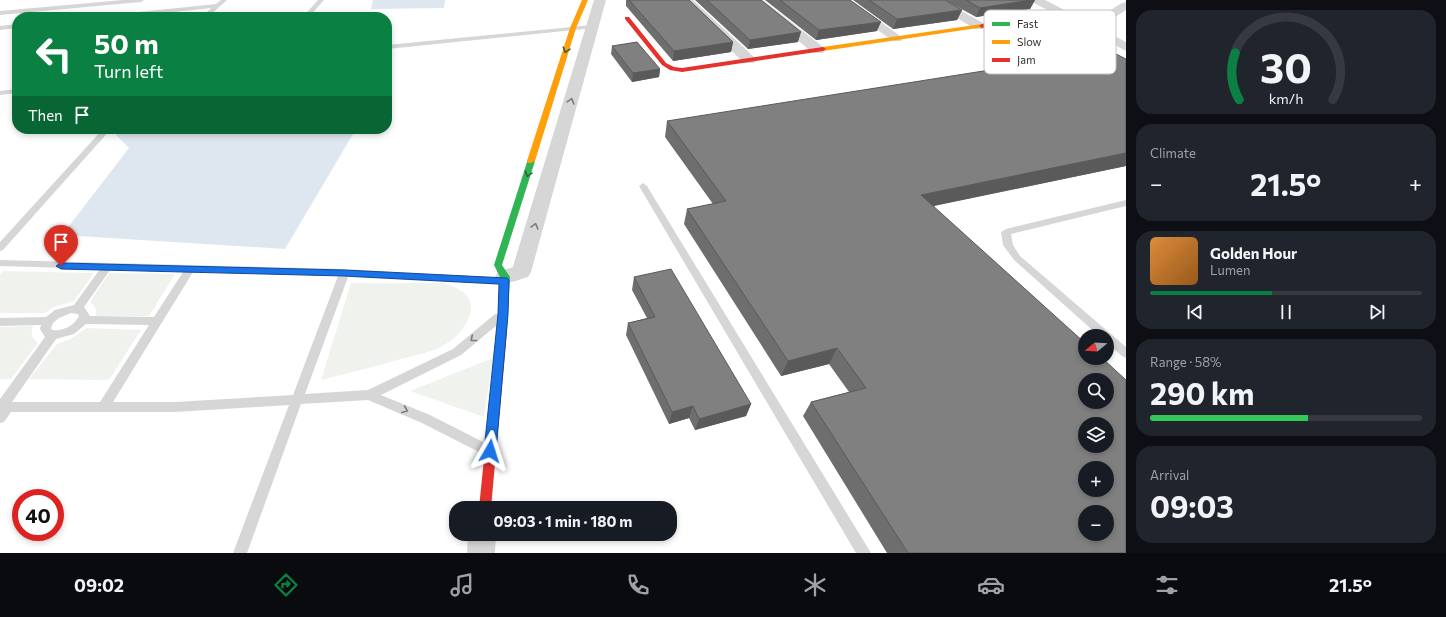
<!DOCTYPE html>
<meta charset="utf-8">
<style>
body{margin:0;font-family:Commissioner,sans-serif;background:#20242c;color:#f1f3f6;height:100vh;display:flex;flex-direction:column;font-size:15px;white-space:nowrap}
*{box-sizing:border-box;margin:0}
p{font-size:13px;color:#9ea1a6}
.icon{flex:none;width:22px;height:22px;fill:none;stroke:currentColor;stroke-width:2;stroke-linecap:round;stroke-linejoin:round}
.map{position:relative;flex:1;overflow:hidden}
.panel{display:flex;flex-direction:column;gap:10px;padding:10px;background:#0d0f14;width:320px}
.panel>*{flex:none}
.top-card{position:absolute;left:12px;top:12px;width:380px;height:122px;border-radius:16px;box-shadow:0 2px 6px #0003;background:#0b8043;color:#fff;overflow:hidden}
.needle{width:26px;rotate:252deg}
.tools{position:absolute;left:1078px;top:329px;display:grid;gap:8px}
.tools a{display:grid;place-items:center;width:36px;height:36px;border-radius:50%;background:#171b24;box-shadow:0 2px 6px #0003;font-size:20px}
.speed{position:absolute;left:12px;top:489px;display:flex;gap:8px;font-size:20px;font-weight:700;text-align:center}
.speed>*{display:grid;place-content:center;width:52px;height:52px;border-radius:50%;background:#171b24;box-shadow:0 2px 6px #0003;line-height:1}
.speed .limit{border:6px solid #d22;background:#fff;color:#111}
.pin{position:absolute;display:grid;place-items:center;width:34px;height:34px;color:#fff;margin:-41px -17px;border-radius:50% 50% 50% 0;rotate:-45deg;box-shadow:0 0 4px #0007}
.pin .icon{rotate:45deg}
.me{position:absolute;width:44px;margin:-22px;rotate:6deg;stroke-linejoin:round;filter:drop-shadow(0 0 3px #0008)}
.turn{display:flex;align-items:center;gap:14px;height:84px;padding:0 16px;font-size:18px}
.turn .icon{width:52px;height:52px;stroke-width:2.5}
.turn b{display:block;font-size:28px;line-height:34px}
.then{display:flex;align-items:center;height:38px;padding:0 16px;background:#0003;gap:8px;font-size:15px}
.big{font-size:30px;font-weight:700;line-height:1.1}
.panel .widget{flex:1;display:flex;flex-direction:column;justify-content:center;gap:6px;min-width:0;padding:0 14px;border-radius:16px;background:#20242c}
.panel .dial{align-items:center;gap:0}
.dial svg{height:104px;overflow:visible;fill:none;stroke:#363941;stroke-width:7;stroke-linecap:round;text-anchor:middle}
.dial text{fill:#f1f3f6;stroke:none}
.song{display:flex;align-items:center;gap:12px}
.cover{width:48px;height:48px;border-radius:6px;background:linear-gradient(135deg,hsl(30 70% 55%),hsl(30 70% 35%))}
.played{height:4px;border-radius:2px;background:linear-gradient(90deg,#0b8043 45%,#363941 45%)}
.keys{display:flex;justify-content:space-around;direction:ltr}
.heat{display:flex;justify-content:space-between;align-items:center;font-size:22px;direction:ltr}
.charge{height:6px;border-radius:3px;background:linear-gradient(90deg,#34c759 58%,#363941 0)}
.trip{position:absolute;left:449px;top:501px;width:228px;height:40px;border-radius:16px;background:#171b24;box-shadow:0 2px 6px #0003;font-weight:700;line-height:40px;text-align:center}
.tab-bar{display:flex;height:64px;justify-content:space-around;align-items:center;background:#090b0e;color:#9ea1a6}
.tab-bar .icon{width:28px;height:28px}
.tab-bar .current{color:#0b8043}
.tab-bar b{font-size:18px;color:#f1f3f6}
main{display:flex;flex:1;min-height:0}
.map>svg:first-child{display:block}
.green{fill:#f0f3ed}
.water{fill:#dee7f0}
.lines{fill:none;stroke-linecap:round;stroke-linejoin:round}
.lane{fill:#d6d6d6;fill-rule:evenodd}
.street{fill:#d6d6d6;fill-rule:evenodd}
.fast{fill:#30b455;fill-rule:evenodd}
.slow{fill:#ff9f0a;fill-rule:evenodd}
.jam{fill:#e5322d;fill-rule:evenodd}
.wall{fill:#6e6e6e}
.shaded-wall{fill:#5a5a5a}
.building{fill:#808080;stroke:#5a5a5a;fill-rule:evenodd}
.oneway{stroke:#31603e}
.oneway2{stroke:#7c7c7c}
.route{fill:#1a73e8;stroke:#114b97}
.key{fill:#fff;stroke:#c2c2c2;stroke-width:1}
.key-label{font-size:11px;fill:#323232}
</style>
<main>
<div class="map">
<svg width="1126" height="553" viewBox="0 0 1126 553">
<rect width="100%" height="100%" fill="#fff"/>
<path class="green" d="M 3,271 L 94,273 L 74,301 L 54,307 L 45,313 L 0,313 L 0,274 Z
M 109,273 L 175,274 L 149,316 L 96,316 C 97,309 95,306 90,302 Z
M 351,283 L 442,283 C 455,286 472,293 471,309 C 469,328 450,344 434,350 C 423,354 412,356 401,359 C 374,367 348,373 321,380 Z
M 33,326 C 31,334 31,338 38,343 L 11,379 L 0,379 L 0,327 Z
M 87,328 L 141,330 L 109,380 L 29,379 L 57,344 L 69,340 Z
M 493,358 L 484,417 L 410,391 Z"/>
<path class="water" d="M 373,0 L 445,0 L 444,8 L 371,9 Z
M 121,129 L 356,129 L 285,249 L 62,235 L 129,148 L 116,135 Z"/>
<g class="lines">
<path class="lane" d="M 123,0 L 144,0 L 141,2 L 0,15 L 0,11 Z
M 221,0 L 227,0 L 208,17 L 202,17 L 211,8 L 127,17 L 107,17 L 110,15 L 216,4 Z
M 318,0 L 324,0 L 309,17 L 303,17 Z
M 17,24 L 17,28 L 0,30 L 0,26 Z
M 592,25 L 595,27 L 594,28 L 387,49 L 387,45 Z
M 17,89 L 17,93 L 0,95 L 0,91 Z
M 103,129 L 111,129 L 3,250 L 0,251 L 0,242 Z
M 643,183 L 647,186 L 871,553 L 856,553 L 639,186 Z
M 1126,200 L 1126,206 L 1011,234 L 1013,245 L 1020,256 L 1126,347 L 1126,358 L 1122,356 L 1107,343 L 1107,336 L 1099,336 L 1014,260 L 1003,245 L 1001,232 L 1006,229 Z
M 0,260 L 344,269 L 508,278 L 509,281 L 508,284 L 504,285 L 348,277 L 305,394 L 368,390 L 453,349 L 495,314 L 503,314 L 504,317 L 503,320 L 461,355 L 381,395 L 430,415 L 491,446 L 493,450 L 491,454 L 487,456 L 483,454 L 422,423 L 368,400 L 301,404 L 247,553 L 233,553 L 289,405 L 175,412 L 11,412 L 4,422 L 0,423 L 0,399 L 45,337 L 40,329 L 41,325 L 0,326 L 0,318 L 46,317 L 55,310 L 74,305 L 100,269 L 0,266 ZM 110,270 L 183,272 L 154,317 L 90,316 L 84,307 ZM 193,272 L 338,276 L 293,395 L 175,402 L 113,402 ZM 71,313 L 78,314 L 79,316 C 74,326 64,331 52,330 L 51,328 L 53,323 L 59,318 ZM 86,324 L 149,325 L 100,402 L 12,402 L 56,339 L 74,334 Z"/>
<path class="street" d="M 594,0 L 606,0 L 531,272 L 528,277 C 518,280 508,285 498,282 L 495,277 L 498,272 L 513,267 L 514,263 Z
M 680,0 L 693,0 L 754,57 L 756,60 L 754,63 L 744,63 Z
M 750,0 L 763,0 L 823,47 L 824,50 L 823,53 L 813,53 Z
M 836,0 L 850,0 L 903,38 L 901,41 L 893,41 Z
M 928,0 L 942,0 L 983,23 L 985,26 L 983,29 L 975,29 Z
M 1030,0 L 1045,0 L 1090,23 L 1122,3 L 1126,2 L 1126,10 L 1099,28 L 1126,42 L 1126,51 L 1032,2 Z
M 468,534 L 496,534 L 495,553 L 467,553 Z"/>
<path class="fast" d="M 528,159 L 531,159 L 535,161 L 502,265 L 510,277 L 507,330 L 505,333 L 499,333 L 497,330 L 500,277 L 494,265 Z"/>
<path class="slow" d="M 582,0 L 588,0 L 576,28 L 535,161 L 531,163 L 528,163 L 527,161 L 570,28 Z
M 982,24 L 984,25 L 984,27 L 823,51 L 820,49 L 823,47 Z"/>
<path class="jam" d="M 1064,12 L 1067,14 L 1066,15 L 982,28 L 979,26 L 982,24 Z
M 625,17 L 629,17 L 666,63 L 674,67 L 682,68 L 823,47 L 826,49 L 823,51 L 682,72 L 670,70 L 662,65 L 625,19 Z
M 502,326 L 505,327 L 507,330 L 491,508 L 479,508 L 497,330 L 499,327 Z"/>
</g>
<path class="wall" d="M 626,0 L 689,0 L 733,42 L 731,52 L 673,61 L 626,6 Z
M 695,0 L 761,0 L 798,42 L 748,49 Z
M 765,0 L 850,0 L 877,31 L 816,40 Z
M 853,0 L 945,0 L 962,10 L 957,20 L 893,29 Z
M 945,0 L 1035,0 L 1030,9 L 976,17 Z
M 612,46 L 660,69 L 659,77 L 632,82 L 611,54 Z
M 1126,59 L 1126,166 L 934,206 L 1126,553 L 887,553 L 803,416 L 811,402 L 849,392 L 829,364 L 781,376 L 684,224 L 687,209 L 713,204 L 665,137 L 667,121 Z
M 634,277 L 751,404 L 746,416 L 695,430 L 689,418 L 669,424 L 626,335 L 628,323 L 647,318 L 632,290 Z"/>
<path class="shaded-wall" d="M 1031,0 L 1035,0 L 1030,9 L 976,17 L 980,8 Z
M 962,10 L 957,20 L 893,29 L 897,19 Z
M 881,22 L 877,31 L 816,40 L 819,30 Z
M 801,32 L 798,42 L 748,49 L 750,40 Z
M 733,42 L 731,52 L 673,61 L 674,51 Z
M 660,69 L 659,77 L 632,82 L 633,73 Z
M 1126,153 L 1126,166 L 913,210 L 921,195 Z
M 837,348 L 829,364 L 781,376 L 788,361 Z
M 751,404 L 746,416 L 695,430 L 699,419 Z
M 693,406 L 689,418 L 669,424 L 672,412 Z"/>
<path class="building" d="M 629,0 L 689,0 L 733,42 L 674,51 Z
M 707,0 L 761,0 L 801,32 L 750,40 Z
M 780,0 L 850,0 L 881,22 L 819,30 Z
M 869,0 L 945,0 L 962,10 L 897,19 Z
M 966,0 L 1031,0 L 980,8 Z
M 637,42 L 660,69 L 633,73 L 612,46 Z
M 1110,51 L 1126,59 L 1126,153 L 921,195 L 1085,343 L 1085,358 L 1102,358 L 1126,380 L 1126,553 L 908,553 L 811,402 L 866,388 L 837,348 L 788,361 L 687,209 L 726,201 L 667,121 ZM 1085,380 L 1107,380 L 1107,402 L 1085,402 ZM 1085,424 L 1107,424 L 1107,446 L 1085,446 ZM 1085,468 L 1107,468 L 1107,490 L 1085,490 ZM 1085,512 L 1107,512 L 1107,534 L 1085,534 Z
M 671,269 L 751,404 L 699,419 L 693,406 L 672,412 L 628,323 L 655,317 L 634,277 Z"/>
<defs><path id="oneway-chevron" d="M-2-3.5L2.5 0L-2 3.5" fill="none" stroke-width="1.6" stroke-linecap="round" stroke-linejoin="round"/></defs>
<g class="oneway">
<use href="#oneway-chevron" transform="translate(566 50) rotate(107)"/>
<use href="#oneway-chevron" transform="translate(528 174) rotate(108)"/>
</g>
<g class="oneway2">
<use href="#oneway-chevron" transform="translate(571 101) rotate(-74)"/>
<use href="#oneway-chevron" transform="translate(535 226) rotate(-74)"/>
<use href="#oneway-chevron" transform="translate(473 339) rotate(141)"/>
<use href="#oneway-chevron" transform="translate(405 410) rotate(23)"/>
</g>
<path class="route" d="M 61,263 L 344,270 L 507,278 L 509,280 L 508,314 L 496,451 L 494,455 L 490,456 L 486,455 L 484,451 L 498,314 L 499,284 L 344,276 L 61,269 L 56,266 Z"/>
<rect x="984" y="10" width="132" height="64" rx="6" class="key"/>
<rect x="992" y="22" width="18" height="4" fill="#30b455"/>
<rect x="992" y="40" width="18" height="4" fill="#ff9f0a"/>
<rect x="992" y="58" width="18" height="4" fill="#e5322d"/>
<g class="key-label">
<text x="1017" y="28">Fast</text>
<text x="1017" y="46">Slow</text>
<text x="1017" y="64">Jam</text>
</g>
</svg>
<div class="tools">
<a><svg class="needle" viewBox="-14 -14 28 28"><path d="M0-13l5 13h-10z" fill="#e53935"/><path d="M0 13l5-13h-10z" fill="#9ea1a6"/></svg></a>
<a><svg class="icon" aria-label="search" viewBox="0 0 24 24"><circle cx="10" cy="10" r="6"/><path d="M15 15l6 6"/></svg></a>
<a><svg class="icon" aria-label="layers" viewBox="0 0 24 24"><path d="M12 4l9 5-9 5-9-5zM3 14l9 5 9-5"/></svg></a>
<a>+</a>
<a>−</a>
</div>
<div class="speed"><div class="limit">40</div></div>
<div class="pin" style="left:61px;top:266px;background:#d93025"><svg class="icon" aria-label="arrive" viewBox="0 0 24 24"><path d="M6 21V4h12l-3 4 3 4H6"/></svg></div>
<svg class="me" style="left:490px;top:451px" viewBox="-20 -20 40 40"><path d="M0-17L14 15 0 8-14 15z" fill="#1a73e8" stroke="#fff" stroke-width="4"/></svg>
<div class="trip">09:03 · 1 min · 180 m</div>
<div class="top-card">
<div class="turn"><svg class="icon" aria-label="left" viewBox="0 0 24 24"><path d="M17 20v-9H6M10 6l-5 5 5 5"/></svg><div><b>50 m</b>Turn left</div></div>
<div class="then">Then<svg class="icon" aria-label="arrive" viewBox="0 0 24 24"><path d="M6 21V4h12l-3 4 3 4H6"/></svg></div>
</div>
</div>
<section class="panel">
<div class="widget dial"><svg viewBox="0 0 100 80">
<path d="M14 69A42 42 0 1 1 86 69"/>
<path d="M14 69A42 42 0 0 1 11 33" stroke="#0b8043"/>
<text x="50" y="56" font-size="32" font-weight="700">30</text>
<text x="50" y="72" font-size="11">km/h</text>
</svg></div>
<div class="widget"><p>Climate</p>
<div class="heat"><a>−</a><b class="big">21.5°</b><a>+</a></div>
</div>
<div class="widget">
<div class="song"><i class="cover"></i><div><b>Golden Hour</b><p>Lumen</p></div></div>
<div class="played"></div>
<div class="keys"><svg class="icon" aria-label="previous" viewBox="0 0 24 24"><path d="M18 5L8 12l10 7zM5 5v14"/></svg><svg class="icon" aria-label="pause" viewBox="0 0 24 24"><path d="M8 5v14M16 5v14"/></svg><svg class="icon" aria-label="next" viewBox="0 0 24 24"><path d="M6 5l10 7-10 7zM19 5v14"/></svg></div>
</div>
<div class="widget"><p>Range · 58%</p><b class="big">290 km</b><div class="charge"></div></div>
<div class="widget"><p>Arrival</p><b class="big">09:03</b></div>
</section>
</main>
<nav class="tab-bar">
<b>09:02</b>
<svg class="icon current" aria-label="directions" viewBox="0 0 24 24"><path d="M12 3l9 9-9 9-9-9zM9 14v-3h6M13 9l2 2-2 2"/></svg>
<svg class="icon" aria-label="music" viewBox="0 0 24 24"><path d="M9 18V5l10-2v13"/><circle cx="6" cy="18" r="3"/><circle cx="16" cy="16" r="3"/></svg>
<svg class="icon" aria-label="phone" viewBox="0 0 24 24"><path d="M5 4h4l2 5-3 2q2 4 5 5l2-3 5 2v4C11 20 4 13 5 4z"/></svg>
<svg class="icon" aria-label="climate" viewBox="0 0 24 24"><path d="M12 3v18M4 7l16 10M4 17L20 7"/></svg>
<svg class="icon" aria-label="car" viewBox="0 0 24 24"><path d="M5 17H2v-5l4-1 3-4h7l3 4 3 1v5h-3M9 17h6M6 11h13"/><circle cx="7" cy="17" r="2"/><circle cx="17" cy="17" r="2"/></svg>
<svg class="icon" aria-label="filters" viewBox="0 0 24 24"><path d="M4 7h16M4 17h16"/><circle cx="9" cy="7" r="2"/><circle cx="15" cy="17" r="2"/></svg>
<b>21.5°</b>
</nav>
